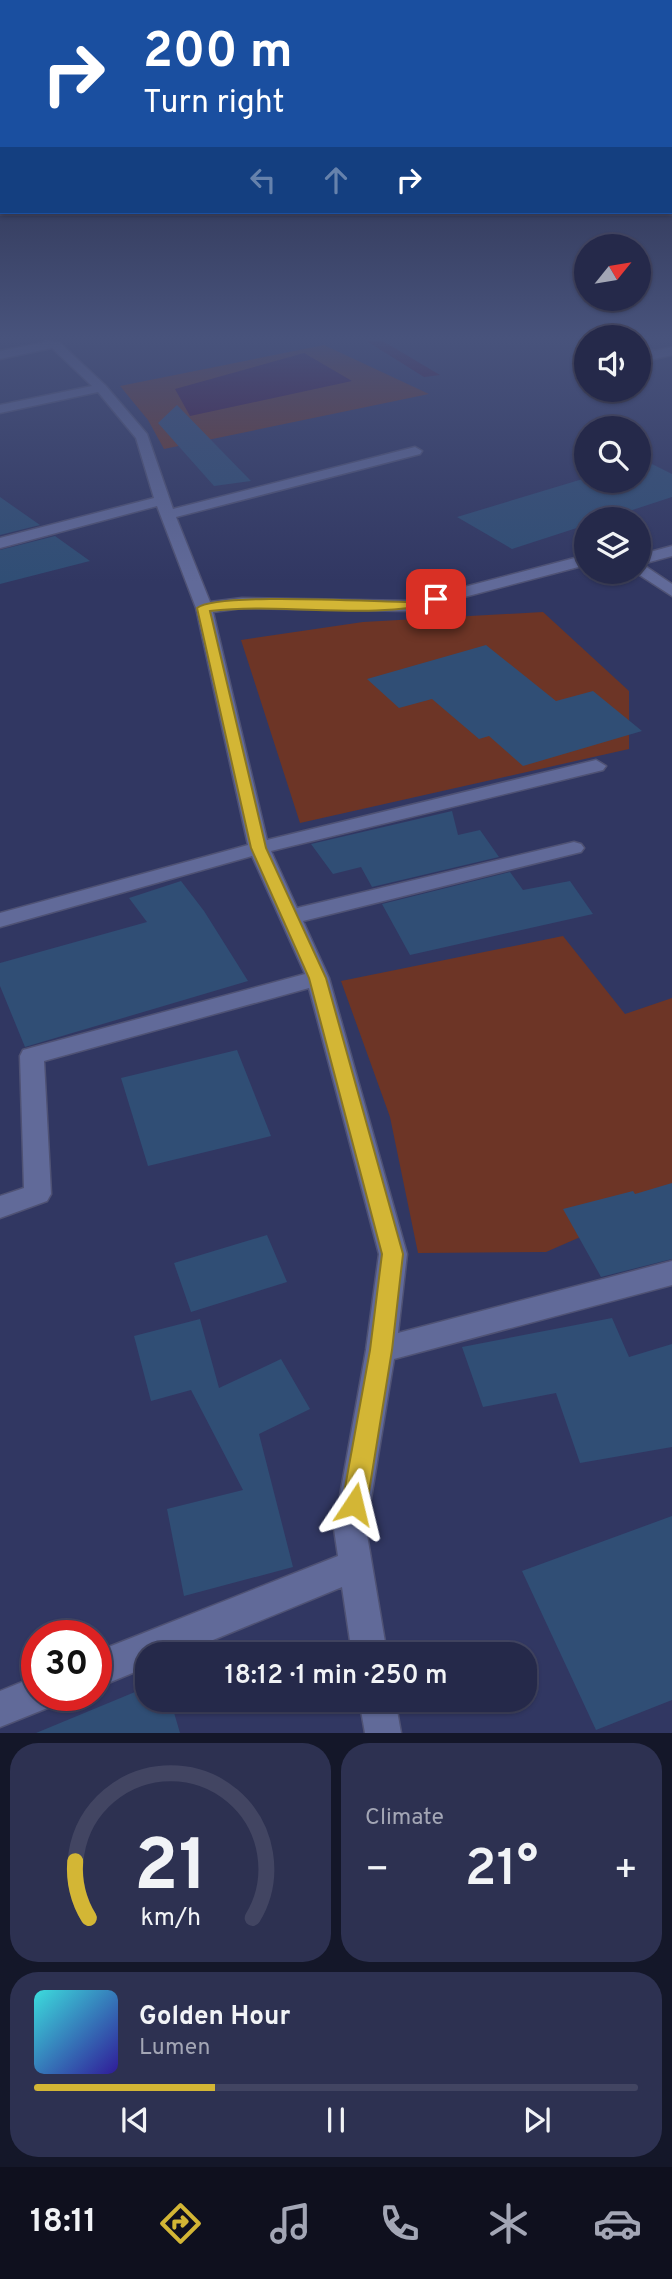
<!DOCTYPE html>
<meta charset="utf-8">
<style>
body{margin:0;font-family:Overpass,sans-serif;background:#2d3151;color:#f1f3f6;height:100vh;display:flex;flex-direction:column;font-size:26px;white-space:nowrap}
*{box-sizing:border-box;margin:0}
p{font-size:23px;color:#a3a6b5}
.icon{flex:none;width:38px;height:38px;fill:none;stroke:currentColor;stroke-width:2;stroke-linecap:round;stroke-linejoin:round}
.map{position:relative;height:1733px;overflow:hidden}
.drawer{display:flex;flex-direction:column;gap:10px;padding:10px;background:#141729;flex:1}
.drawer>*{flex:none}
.top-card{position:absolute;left:0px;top:0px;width:672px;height:214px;box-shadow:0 2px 5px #0004,0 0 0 2px #424562;background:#1a4fa0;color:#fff;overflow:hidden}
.needle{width:46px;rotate:60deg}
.buttons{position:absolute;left:574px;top:234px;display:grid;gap:14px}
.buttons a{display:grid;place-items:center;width:77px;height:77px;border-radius:50%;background:#25294a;box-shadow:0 2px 5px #0004,0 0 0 2px #424562;font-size:35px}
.speed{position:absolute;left:21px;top:1620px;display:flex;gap:14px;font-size:35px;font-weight:700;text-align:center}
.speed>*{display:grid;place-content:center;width:91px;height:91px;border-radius:50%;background:#25294a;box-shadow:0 2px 5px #0004,0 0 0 2px #424562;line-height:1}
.speed .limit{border:10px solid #d22;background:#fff;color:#111}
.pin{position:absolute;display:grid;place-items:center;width:60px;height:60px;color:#fff;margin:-30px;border-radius:14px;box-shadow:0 4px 10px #0006}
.me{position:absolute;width:77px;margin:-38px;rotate:10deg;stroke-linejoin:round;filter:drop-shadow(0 0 5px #0008)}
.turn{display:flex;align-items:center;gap:24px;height:147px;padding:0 28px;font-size:32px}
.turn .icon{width:91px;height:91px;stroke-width:2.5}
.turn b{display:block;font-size:49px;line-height:60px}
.lanes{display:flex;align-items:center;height:66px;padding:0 28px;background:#0003;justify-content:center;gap:35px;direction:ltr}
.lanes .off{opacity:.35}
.big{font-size:52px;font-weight:600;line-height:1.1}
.drawer .widget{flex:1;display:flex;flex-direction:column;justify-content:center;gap:10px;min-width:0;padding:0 24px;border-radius:28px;background:#2d3151}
.drawer .dial{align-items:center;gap:0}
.dial svg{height:182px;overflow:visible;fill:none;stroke:#424562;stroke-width:7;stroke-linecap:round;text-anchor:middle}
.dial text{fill:#f1f3f6;stroke:none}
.song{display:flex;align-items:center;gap:21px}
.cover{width:84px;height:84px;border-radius:10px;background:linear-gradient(135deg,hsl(180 70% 55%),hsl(250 70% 35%))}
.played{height:7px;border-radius:4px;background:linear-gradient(90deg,#d3b635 30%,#424562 30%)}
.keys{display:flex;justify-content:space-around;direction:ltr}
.heat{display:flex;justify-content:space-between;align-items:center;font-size:38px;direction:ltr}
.drawer .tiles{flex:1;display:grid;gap:10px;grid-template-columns:1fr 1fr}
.widget:last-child{grid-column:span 2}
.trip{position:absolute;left:135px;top:1642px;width:402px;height:70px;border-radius:28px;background:#25294a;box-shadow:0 2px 5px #0004,0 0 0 2px #424562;font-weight:600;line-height:70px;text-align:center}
.menu{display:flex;height:112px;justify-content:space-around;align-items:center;background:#0f101e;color:#a3a6b5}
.menu .icon{width:49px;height:49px}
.menu .selected{color:#d3b635}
.menu b{font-size:32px;color:#f1f3f6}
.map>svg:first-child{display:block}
.green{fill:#6d3526}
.water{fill:#421139}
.building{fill:#304e75}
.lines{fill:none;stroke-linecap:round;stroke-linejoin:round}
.minor-casing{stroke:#4f5274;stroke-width:3}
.minor{fill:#616a99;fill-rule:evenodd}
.route{fill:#d3b635;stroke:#897622;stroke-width:2}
</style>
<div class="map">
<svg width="672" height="1733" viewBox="0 0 672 1733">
<rect width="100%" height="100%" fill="#313762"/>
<path class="green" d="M 324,345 L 429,394 L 164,449 L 148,420 L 120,386 Z
M 543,612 L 629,691 L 629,749 L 300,823 L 241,640 L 363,622 Z
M 563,936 L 625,1014 L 672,998 L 672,1197 L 546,1252 L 418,1253 L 390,1117 L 341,981 Z"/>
<path class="water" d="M 365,340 L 381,340 L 440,375 L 424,377 Z
M 304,353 L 352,381 L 190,416 L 175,389 Z"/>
<path class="building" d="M 177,405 L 251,481 L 214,486 L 158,423 Z
M 644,460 L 672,474 L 672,497 L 602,520 L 586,520 L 586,525 L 512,549 L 457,517 L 586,478 L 586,481 L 639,481 L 639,462 Z
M 0,497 L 40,525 L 0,535 Z
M 55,536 L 90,561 L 0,584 L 0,550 Z
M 486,645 L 556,701 L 593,691 L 642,731 L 523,766 L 489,736 L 479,739 L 432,699 L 399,708 L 367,679 Z
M 452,811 L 458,835 L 480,830 L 499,857 L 372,887 L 361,867 L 333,874 L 311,844 Z
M 510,872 L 523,890 L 570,881 L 593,914 L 410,955 L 382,904 Z
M 181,881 L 204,911 L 248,981 L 25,1047 L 0,986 L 0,963 L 147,922 L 129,898 Z
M 237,1050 L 271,1136 L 148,1166 L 121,1078 Z
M 672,1183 L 672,1259 L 601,1277 L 563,1209 L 633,1191 L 635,1194 Z
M 267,1235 L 287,1282 L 191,1312 L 174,1263 Z
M 612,1318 L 629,1357 L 672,1344 L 672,1447 L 580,1463 L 556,1393 L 483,1407 L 462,1347 Z
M 200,1319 L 219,1388 L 281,1359 L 310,1409 L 259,1434 L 293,1567 L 184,1596 L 167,1509 L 243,1490 L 191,1390 L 151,1401 L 134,1336 Z
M 672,1516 L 672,1700 L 596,1730 L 522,1571 Z
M 147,1687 L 147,1699 L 170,1699 L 180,1733 L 36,1733 Z"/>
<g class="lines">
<defs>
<path id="minor" d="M 44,340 L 59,342 L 105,385 L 147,434 L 173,509 L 415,447 L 422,451 L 420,454 L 176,517 L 210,602 L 242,598 L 411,601 L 586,555 L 586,565 L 411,611 L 242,608 L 213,612 L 267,840 L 596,760 L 606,766 L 603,770 L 271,851 L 297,908 L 574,842 L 581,844 L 584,848 L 581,852 L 303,921 L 329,978 L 407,1254 L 398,1333 L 672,1261 L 672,1285 L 394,1359 L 366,1529 L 387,1654 L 352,1654 L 342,1587 L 179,1654 L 147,1654 L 147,1667 L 96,1688 L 96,1652 L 338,1556 L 334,1529 L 366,1350 L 379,1254 L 309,988 L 44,1061 L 51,1194 L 47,1201 L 0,1218 L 0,1196 L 24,1188 L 20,1056 L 23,1050 L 305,974 L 252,856 L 0,927 L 0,913 L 248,845 L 196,608 L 157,506 L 0,548 L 0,538 L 154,498 L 136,438 L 98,392 L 0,413 L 0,405 L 92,386 L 52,348 L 0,359 L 0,351 L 46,342 Z
M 639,344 L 655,351 L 672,347 L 672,355 L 654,359 L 639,352 Z
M 672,546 L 672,556 L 642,564 L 672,584 L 672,596 L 635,572 L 639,572 L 639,555 Z
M 37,1676 L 37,1696 L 54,1696 L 50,1707 L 0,1727 L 0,1691 Z
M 359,1699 L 395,1699 L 401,1733 L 365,1733 Z"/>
</defs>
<use href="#minor" class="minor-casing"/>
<use href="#minor" class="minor"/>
</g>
<linearGradient id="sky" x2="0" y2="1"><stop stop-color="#1b1e36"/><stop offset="0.58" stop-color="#48537c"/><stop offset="1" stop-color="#48537c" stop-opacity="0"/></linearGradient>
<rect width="672" height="582" fill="url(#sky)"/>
<path class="route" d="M 436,596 L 442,599 L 440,602 C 369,621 285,602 210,611 L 266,848 L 326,978 L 403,1254 L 392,1350 L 367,1504 L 363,1512 L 354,1515 L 346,1512 L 342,1504 L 370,1350 L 382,1254 L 309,978 L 251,848 L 197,608 C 217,592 376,602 410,602 Z"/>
</svg>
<div class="buttons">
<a><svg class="needle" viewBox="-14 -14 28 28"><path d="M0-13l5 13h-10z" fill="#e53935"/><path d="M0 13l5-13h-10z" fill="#a3a6b5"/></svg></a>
<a><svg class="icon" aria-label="sound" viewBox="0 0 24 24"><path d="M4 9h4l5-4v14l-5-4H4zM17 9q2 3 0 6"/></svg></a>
<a><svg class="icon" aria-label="search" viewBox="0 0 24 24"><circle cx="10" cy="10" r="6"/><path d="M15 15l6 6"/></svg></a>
<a><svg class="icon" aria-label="layers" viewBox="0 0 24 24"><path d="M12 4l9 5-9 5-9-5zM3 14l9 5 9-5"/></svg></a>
</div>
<div class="speed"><div class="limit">30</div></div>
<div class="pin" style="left:436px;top:599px;background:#d93025"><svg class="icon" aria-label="arrive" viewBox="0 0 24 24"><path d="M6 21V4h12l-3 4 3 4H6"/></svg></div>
<svg class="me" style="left:354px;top:1504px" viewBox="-20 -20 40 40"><path d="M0-17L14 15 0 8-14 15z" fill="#d3b635" stroke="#fff" stroke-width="4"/></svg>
<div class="trip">18:12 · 1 min · 250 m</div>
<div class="top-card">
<div class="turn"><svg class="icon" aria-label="right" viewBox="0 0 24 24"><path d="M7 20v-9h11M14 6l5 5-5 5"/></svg><div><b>200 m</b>Turn right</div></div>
<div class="lanes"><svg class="icon off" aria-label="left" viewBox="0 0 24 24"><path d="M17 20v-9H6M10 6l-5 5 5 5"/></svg><svg class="icon off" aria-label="ahead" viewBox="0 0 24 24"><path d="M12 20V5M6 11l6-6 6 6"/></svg><svg class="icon" aria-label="right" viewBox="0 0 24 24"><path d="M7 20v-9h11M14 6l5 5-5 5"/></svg></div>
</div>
</div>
<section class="drawer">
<div class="tiles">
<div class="widget dial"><svg viewBox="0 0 100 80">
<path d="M14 69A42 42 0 1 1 86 69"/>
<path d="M14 69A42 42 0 0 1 8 44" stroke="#d3b635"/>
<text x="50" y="56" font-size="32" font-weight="700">21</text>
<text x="50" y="72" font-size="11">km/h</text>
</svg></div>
<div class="widget"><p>Climate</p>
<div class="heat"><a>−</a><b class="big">21°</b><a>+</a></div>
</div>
<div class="widget">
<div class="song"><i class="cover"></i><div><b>Golden Hour</b><p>Lumen</p></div></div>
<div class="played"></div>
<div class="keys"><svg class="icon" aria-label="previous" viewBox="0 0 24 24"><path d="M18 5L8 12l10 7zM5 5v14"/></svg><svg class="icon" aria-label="pause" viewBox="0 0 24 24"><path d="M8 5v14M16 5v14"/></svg><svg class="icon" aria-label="next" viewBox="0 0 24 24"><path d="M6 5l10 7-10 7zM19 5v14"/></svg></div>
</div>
</div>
</section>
<nav class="menu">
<b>18:11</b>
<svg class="icon selected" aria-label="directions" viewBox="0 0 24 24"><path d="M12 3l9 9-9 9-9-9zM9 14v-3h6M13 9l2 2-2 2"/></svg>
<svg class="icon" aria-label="music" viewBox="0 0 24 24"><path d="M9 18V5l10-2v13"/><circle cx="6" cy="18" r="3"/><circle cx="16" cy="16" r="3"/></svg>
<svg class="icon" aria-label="phone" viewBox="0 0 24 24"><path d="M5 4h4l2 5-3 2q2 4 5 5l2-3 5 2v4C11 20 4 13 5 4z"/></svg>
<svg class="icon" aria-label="climate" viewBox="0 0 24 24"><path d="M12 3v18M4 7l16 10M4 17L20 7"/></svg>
<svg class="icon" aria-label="car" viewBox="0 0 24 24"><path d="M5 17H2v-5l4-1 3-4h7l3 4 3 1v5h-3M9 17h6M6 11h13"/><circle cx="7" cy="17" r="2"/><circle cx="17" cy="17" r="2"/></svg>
</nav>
